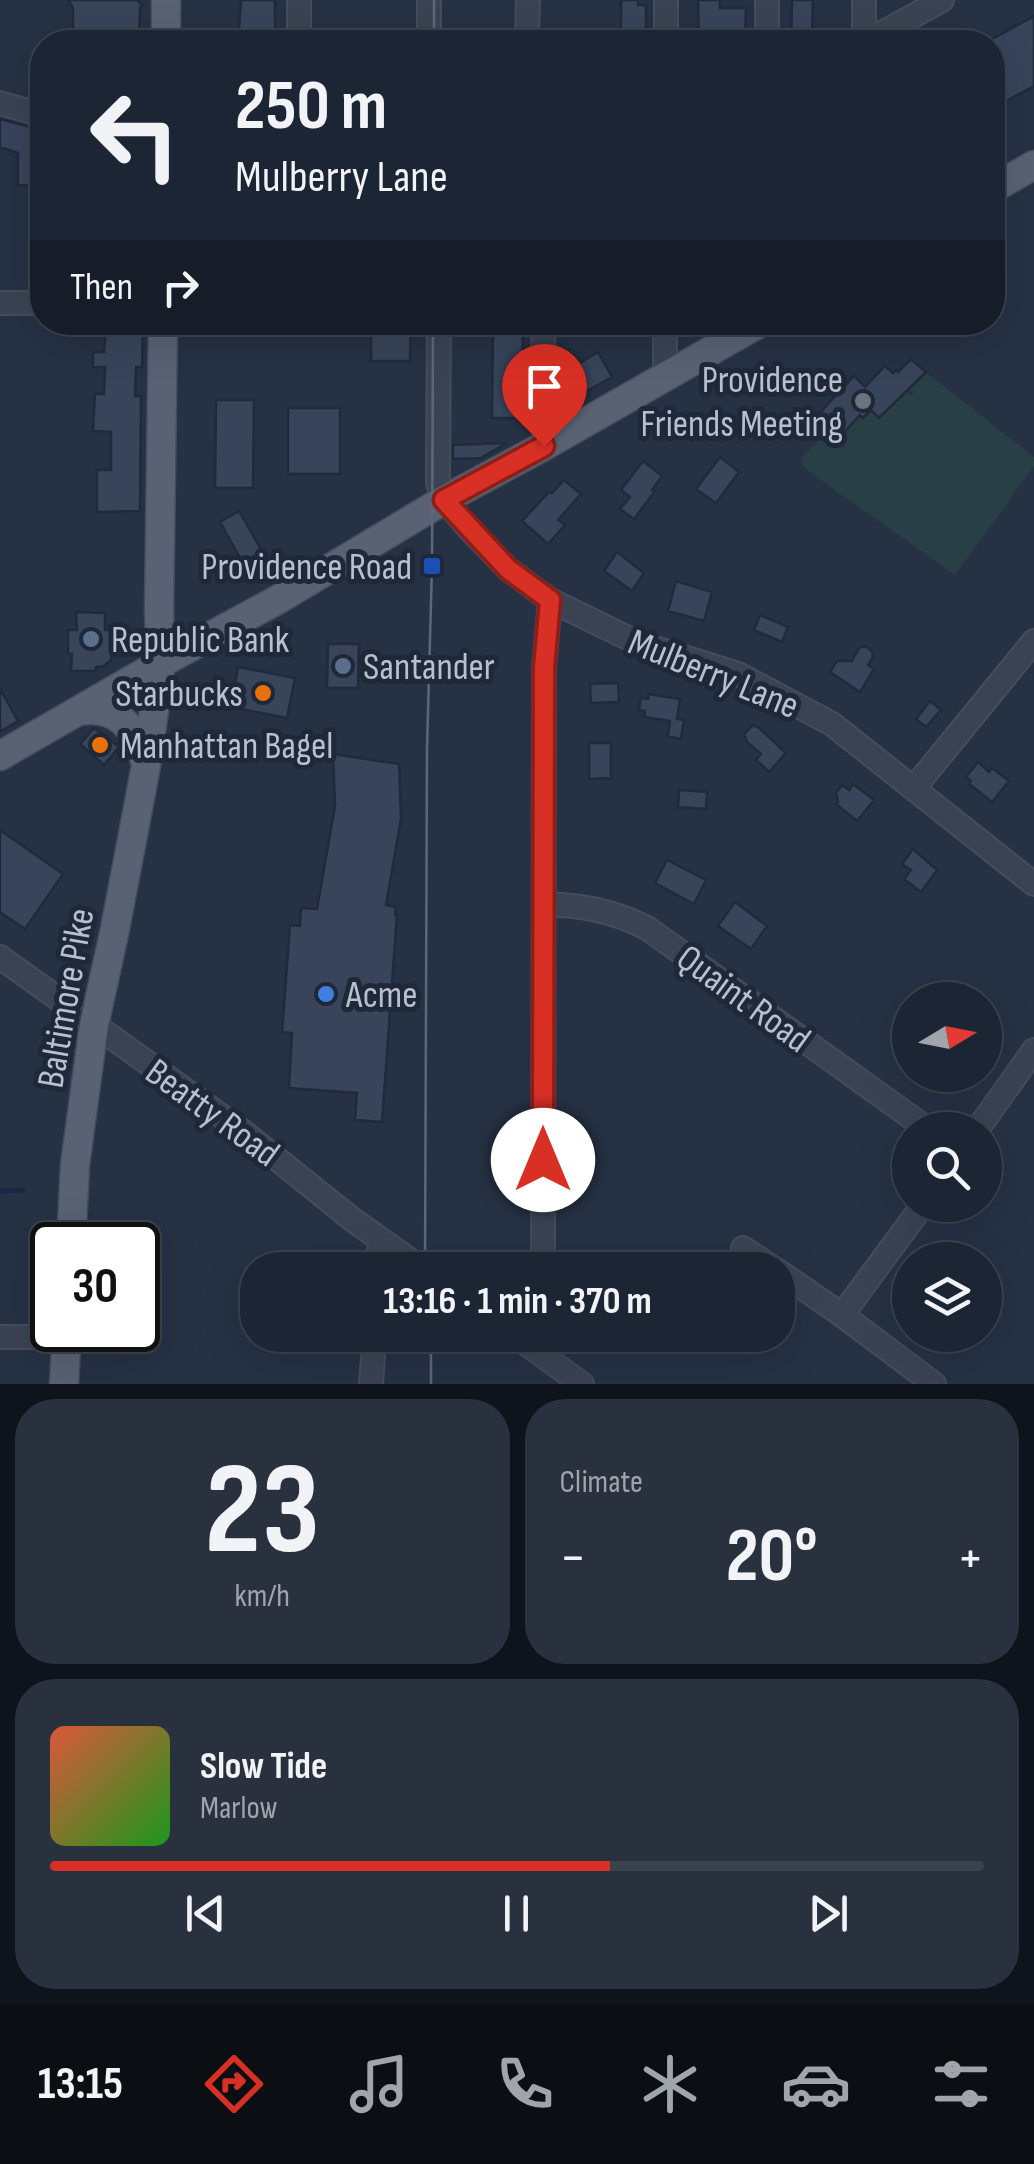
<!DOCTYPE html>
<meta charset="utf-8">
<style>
body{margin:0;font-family:"Sofia Sans Condensed",sans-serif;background:#29313f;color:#f1f3f6;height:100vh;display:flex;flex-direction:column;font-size:38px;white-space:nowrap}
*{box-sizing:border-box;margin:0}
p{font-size:32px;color:#a0a5ac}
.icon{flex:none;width:55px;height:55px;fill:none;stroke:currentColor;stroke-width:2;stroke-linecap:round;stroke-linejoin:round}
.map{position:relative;height:1384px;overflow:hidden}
.sheet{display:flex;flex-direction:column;gap:15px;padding:15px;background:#0f141c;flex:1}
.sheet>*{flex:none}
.guide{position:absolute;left:30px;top:30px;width:975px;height:305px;border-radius:40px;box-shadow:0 10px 40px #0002,0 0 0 2px #3a424e;background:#1c2533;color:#f1f3f6;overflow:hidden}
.needle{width:65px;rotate:80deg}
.controls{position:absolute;left:892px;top:982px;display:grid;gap:20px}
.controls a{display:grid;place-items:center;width:110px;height:110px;border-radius:50%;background:#1c2533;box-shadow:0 10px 40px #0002,0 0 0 2px #3a424e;font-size:50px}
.speed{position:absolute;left:30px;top:1222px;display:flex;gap:20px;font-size:50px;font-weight:700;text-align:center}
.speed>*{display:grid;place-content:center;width:130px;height:130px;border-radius:50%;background:#1c2533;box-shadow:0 10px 40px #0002,0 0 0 2px #3a424e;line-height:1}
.speed .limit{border:5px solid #111;border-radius:15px;background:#fff;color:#111}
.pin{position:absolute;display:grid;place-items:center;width:85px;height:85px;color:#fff;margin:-102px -42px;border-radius:50% 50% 50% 0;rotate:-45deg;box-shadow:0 0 10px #0007}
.pin .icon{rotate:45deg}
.me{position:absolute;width:110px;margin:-55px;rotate:0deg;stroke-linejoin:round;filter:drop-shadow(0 0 8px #0008)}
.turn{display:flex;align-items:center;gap:35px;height:210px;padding:0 40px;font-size:45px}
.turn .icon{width:130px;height:130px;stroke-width:2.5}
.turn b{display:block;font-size:70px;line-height:85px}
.then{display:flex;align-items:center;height:95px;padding:0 40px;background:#0003;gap:20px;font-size:38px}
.big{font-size:75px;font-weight:700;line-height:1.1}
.sheet .card{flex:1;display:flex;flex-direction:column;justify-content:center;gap:15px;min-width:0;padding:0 35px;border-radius:40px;background:#29313f}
.sheet .dial{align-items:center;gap:0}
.dial b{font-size:130px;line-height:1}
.song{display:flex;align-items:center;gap:30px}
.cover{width:120px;height:120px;border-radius:15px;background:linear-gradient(135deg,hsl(10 70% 55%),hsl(120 70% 35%))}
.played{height:10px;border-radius:5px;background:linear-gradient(90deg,#d93025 60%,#3a424e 60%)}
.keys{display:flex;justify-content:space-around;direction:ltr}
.heat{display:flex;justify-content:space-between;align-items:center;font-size:55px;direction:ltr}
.sheet .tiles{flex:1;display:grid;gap:15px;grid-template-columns:1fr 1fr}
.card:last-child{grid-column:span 2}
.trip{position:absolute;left:240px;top:1252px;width:555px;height:100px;border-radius:40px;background:#1c2533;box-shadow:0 10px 40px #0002,0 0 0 2px #3a424e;font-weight:700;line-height:100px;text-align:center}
.menu{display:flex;height:160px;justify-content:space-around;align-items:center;background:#0b0f14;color:#a0a5ac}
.menu .icon{width:70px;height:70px}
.menu .active{color:#d93025}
.menu b{font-size:45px;color:#f1f3f6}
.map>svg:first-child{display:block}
.green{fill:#283f45}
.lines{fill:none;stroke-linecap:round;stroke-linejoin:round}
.stream{stroke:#182743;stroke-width:5}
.building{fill:#38445a;stroke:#212a3b;stroke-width:2.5}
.minor-casing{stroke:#444c5d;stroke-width:26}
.major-casing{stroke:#444c5d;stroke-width:31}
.minor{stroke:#3b4353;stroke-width:22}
.major{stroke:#596273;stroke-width:28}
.tram{stroke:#5d677a;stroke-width:2.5}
.route-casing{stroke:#8d1f18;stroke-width:25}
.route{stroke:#d93025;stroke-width:18}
.worship-dot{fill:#6b7280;stroke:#1f2839;stroke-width:4}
.transit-dot{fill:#1a4fb4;stroke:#1f2839;stroke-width:4}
.service-dot{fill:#5c6f8a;stroke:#1f2839;stroke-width:4}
.food-dot{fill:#e8710a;stroke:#1f2839;stroke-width:4}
.shop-dot{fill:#3f7fe0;stroke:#1f2839;stroke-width:4}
.labels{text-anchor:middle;stroke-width:10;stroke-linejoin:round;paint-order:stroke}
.poi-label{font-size:38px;fill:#b8bfcd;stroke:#1f2839;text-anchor:start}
.street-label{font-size:38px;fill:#b8bfcd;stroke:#1f2839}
</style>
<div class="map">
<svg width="1034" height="1384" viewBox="0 0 1034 1384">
<rect width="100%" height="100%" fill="#263144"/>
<path class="green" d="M 926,372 L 1034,457 L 1034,466 L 955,575 L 812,474 L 801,463 L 804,459 L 801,457 L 835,426 L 842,434 L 868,409 L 879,418 L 905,390 L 912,396 L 913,394 L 909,390 Z"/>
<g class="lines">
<path class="stream" d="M 0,1191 L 23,1190"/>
</g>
<path class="building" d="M 68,0 L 137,0 L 142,5 L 140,8 L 139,42 L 73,42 L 73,8 Z
M 241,0 L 275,0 L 275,40 L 238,42 Z
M 621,0 L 638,0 L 638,5 L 646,5 L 646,42 L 621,42 Z
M 698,0 L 720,0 L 720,8 L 746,8 L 745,42 L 699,42 Z
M 792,0 L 813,0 L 812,42 L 791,42 Z
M 1034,16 L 1034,86 L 992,109 L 992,39 Z
M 0,119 L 42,130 L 34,163 L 42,163 L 42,186 L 18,185 L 18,153 L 0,147 Z
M 30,233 L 42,233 L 42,271 L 30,271 Z
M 106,322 L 143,322 L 142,367 L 136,367 L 135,396 L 141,396 L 140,511 L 97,512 L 97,470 L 111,470 L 111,432 L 93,431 L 95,394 L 104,394 L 105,367 L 93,367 L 93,352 L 104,352 Z
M 493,322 L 523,322 L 522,418 L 492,418 Z
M 371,323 L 411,323 L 410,361 L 371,361 Z
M 598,352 L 612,377 L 571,400 L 558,378 L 558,365 L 574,356 L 578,364 Z
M 911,359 L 926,372 L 879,418 L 871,410 L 863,418 L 860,415 L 842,435 L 819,414 L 854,376 L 865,387 L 885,366 L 893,373 L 896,370 L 898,372 Z
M 216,400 L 254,400 L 253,488 L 215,488 Z
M 288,408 L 340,408 L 340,474 L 288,474 Z
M 507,443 L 481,458 L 453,459 L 453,445 Z
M 720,457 L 739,472 L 716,503 L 696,489 Z
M 643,461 L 662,476 L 652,490 L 655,491 L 634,519 L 620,509 L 630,497 L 621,490 Z
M 564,480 L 581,494 L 558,520 L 565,525 L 548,544 L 522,521 L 549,492 L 552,493 Z
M 239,511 L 269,563 L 249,574 L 220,522 Z
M 617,552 L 644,573 L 632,591 L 604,571 Z
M 676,581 L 712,592 L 704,621 L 668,611 Z
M 76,612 L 105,613 L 105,630 L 114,630 L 114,644 L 111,660 L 104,666 L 96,667 L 96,671 L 71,671 L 72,654 L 68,654 L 68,630 L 77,630 Z
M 760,615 L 788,627 L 782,642 L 754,630 Z
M 328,644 L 359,644 L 358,688 L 327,688 Z
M 865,646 L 872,651 L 873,657 L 868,665 L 874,669 L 860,692 L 830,672 L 837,661 L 852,661 L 859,648 Z
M 238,667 L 295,678 L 287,718 L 231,707 Z
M 618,683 L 619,702 L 591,703 L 590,684 Z
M 0,689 L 18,721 L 0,732 Z
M 649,694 L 680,699 L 677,719 L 684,720 L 681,739 L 668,736 L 670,721 L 644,717 L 645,711 L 639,710 L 641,698 L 648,699 Z
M 930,701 L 941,710 L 926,727 L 916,719 Z
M 753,725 L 759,728 L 786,753 L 769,772 L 756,760 L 761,754 L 747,742 L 744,734 Z
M 94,728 L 119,747 L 104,765 L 80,744 Z
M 589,743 L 611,743 L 611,778 L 589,779 Z
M 333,754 L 399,764 L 401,819 L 386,905 L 396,907 L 395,915 L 397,915 L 382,1122 L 355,1120 L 357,1093 L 289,1088 L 292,1033 L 282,1032 L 290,925 L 300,926 L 301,908 L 317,909 L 335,806 Z
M 978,762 L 989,772 L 992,768 L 1009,781 L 992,802 L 969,784 L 971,781 L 966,777 Z
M 853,784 L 874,800 L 857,821 L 836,804 L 838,802 L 836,793 L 842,785 L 849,790 Z
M 679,790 L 707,792 L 706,809 L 678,807 Z
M 0,830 L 63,874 L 25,929 L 0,912 Z
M 913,849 L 937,870 L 921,892 L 904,879 L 911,870 L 902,864 Z
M 667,860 L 706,880 L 694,904 L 655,883 Z
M 735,902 L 767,926 L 751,949 L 718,926 Z"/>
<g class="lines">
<defs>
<path id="minor" d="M 299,42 L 299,0
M 429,42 L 429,0
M 527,42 L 528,0
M 666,42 L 666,0
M 767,42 L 767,0
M 864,42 L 864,0
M 866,42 L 942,0
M 0,103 L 42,115
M 0,303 L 42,303
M 439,322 L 438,483 L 444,500 L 470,530 L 508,569 L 550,600 L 636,642 L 738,674 L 832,724 L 1034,884
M 543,322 L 544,446
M 665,378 L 665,322
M 914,788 L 1034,641
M 544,904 C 582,905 613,911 647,928 L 929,1130
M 0,957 L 241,1130 L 353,1220 L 424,1270
M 977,1130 L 1034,1050
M 743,1248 L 776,1270
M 374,1270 L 382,1240
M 543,1270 L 544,668 L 550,600
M 778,1271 L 842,1315 L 934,1384
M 842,1315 L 923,1205
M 514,1335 L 582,1384
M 0,1337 L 66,1337
M 371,1384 L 373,1356 L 371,1335"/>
<path id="major" d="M 166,42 L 166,0
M 992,189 L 1034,165
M 79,711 C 118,704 137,730 146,764
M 0,756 L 161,663 L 279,599 L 444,500 L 544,446 L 761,322
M 71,1245 L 75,1165 L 94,1025 L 115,929 L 146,766 L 161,663 L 159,611 L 163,322
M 64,1384 L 67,1330"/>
</defs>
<use href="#minor" class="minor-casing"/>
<use href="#major" class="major-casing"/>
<use href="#minor" class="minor"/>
<use href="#major" class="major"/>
<path class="tram" d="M 434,42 L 434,0
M 425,1270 L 427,748 L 432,566 L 433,322
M 431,1384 L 431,1335"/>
</g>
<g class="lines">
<defs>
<path id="route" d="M 543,1160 L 544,668 L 550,600 L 508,569 L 444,500 L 544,446"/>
</defs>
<use href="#route" class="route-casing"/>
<use href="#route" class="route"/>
</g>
<circle class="worship-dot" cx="863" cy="401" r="10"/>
<rect class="transit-dot" x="422" y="556" width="20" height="20" rx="5"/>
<g class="service-dot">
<circle cx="91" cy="639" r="10"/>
<circle cx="343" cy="666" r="10"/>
</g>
<g class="food-dot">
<circle cx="263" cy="693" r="10"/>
<circle cx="100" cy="745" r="10"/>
</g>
<circle class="shop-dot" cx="326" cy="994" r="10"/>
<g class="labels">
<g class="poi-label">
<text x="843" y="392" text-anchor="end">Providence<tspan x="843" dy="44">Friends Meeting</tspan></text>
<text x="412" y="579" text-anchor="end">Providence Road</text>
<text x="111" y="652">Republic Bank</text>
<text x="363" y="679">Santander</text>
<text x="243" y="706" text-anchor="end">Starbucks</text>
<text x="120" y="758">Manhattan Bagel</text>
<text x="346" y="1007">Acme</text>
</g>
<g class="street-label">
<text transform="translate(714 673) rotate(22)" y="13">Mulberry Lane</text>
<text transform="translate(65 998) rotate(-80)" y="13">Baltimore Pike</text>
<text transform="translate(744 998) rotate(36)" y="13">Quaint Road</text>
<text transform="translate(213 1112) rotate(36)" y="13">Beatty Road</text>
</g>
</g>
</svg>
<div class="controls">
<a><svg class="needle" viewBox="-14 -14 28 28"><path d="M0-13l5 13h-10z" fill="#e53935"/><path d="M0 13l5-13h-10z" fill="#a0a5ac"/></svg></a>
<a><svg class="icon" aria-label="search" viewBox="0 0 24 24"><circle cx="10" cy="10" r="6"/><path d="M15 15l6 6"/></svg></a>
<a><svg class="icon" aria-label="layers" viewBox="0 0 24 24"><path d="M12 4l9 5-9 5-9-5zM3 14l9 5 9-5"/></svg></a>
</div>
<div class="speed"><div class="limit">30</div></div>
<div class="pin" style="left:544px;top:446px;background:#d93025"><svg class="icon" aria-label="arrive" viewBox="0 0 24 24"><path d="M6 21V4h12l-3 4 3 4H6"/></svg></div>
<svg class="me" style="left:543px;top:1160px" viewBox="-20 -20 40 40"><circle r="19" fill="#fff"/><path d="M0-13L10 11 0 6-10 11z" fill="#d93025"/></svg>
<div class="trip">13:16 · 1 min · 370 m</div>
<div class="guide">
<div class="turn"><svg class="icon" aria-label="left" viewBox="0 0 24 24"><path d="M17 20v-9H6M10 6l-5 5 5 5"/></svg><div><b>250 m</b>Mulberry Lane</div></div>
<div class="then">Then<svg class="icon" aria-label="right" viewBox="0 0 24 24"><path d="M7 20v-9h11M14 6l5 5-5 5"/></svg></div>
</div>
</div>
<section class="sheet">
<div class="tiles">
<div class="card dial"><b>23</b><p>km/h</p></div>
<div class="card"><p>Climate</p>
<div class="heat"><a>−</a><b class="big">20°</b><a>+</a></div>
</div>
<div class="card">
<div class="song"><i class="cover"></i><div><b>Slow Tide</b><p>Marlow</p></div></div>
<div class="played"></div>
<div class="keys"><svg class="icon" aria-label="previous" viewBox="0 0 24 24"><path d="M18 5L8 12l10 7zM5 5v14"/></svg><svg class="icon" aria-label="pause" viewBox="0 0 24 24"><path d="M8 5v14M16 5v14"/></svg><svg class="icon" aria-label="next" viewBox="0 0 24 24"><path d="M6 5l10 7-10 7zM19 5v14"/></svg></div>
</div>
</div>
</section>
<nav class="menu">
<b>13:15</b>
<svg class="icon active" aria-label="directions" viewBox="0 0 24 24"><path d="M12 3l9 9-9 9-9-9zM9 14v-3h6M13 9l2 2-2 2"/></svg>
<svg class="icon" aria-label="music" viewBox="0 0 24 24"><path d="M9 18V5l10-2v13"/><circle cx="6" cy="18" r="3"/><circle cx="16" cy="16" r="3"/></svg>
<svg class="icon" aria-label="phone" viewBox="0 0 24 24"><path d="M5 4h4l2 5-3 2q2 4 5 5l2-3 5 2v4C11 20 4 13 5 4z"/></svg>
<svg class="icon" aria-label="climate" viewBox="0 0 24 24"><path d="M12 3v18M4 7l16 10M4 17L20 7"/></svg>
<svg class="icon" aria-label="car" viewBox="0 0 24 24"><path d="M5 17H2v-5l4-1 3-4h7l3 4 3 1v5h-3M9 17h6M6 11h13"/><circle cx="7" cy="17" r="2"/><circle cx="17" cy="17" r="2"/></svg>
<svg class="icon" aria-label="filters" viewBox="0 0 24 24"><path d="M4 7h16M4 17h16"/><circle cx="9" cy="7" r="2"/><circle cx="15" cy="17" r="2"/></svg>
</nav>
